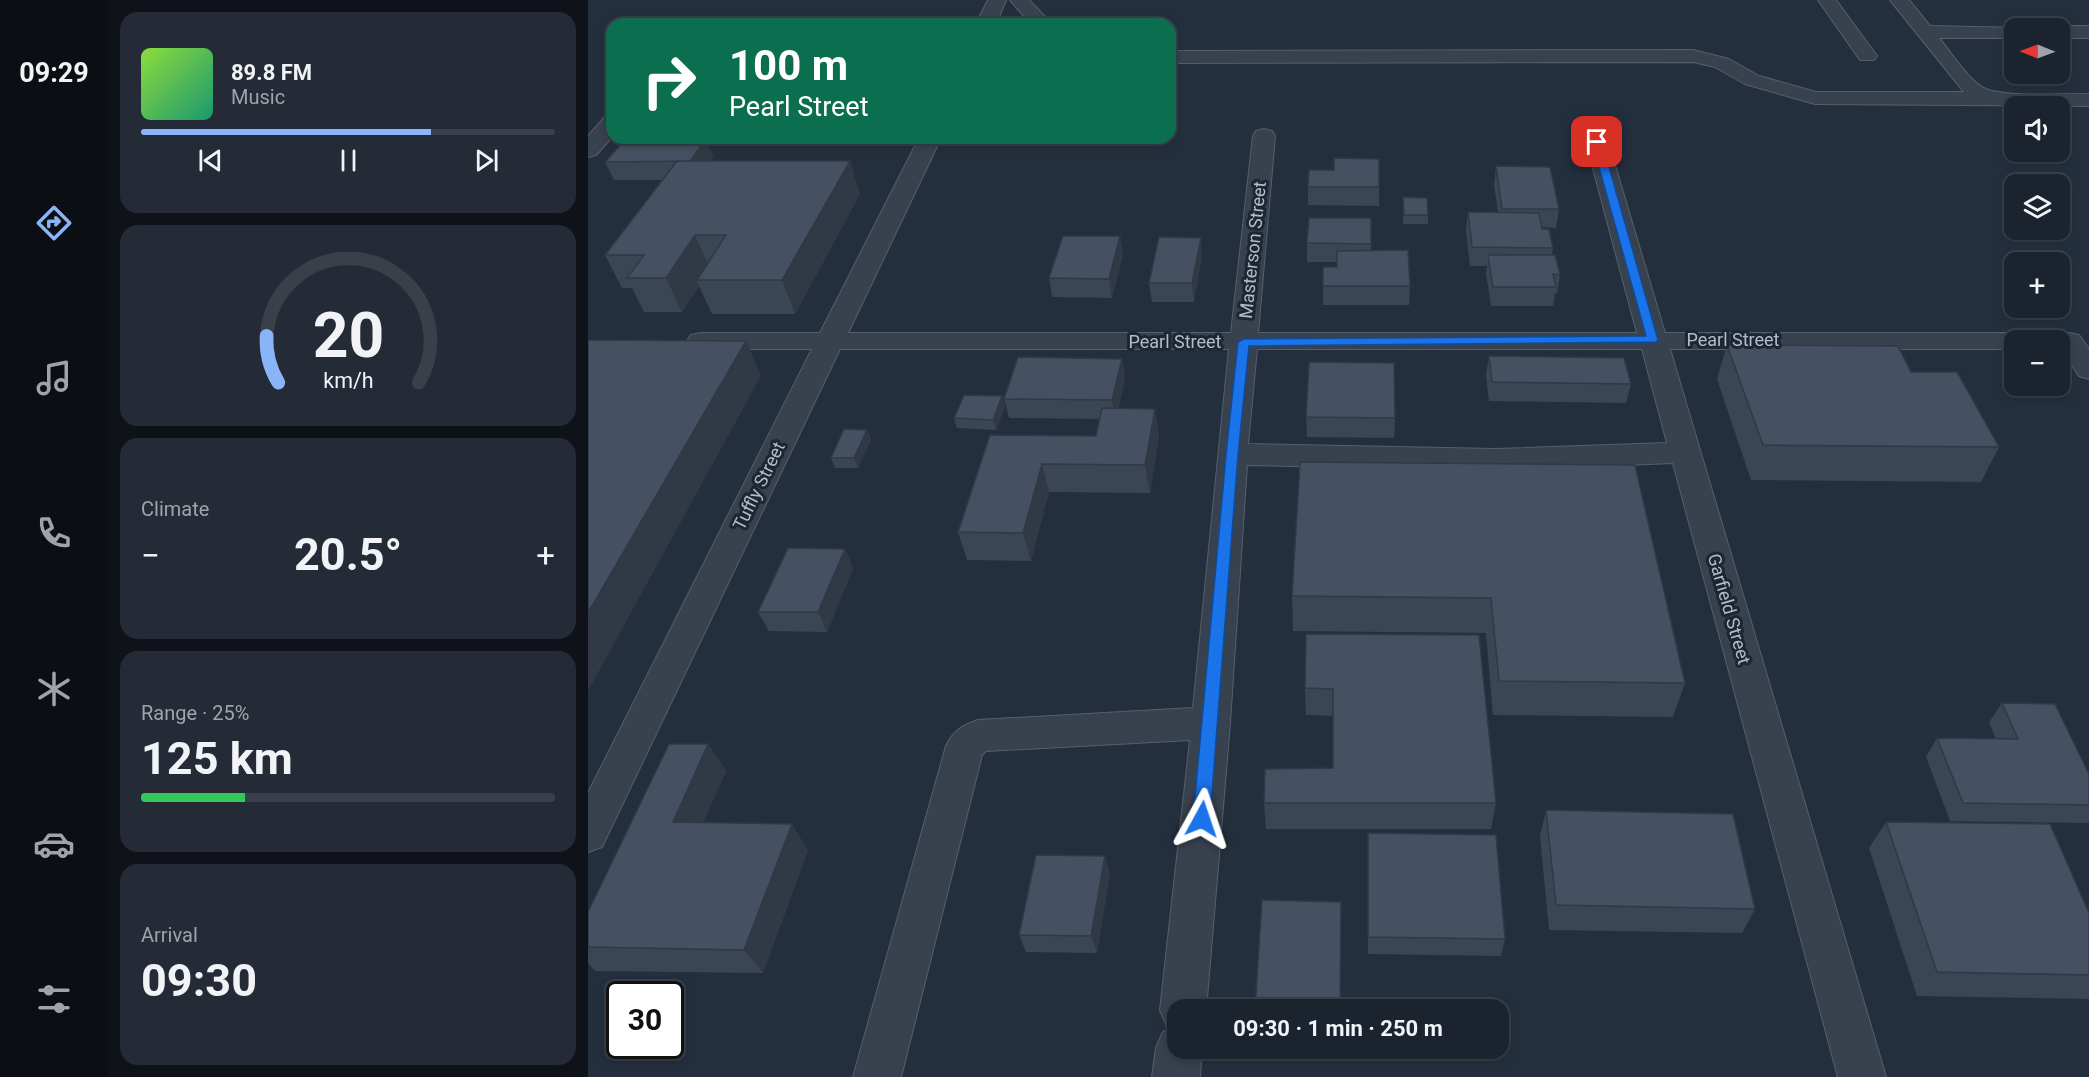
<!DOCTYPE html>
<meta charset="utf-8">
<style>
body{margin:0;font-family:Roboto,sans-serif;background:#242b36;color:#f1f3f6;height:100vh;display:flex;flex-direction:column;font-size:22px;white-space:nowrap}
*{box-sizing:border-box;margin:0}
p{font-size:20px;color:#a0a4aa}
.icon{flex:none;width:33px;height:33px;fill:none;stroke:currentColor;stroke-width:2;stroke-linecap:round;stroke-linejoin:round}
.map{position:relative;flex:1;overflow:hidden}
.side{display:flex;flex-direction:column;gap:12px;padding:12px;background:#0f1319;width:480px}
.side>*{flex:none}
.banner{position:absolute;left:18px;top:18px;width:570px;height:126px;border-radius:18px;box-shadow:0 3px 9px #0003,0 0 0 2px #39404a;background:#0b6e4f;color:#fff;overflow:hidden}
.needle{width:39px;rotate:271deg}
.controls{position:absolute;left:1416px;top:18px;display:grid;gap:12px}
.controls a{display:grid;place-items:center;width:66px;height:66px;border-radius:12px;background:#1b232e;box-shadow:0 3px 9px #0003,0 0 0 2px #39404a;font-size:30px}
.speed{position:absolute;left:18px;top:981px;display:flex;gap:12px;font-size:30px;font-weight:700;text-align:center}
.speed>*{display:grid;place-content:center;width:78px;height:78px;border-radius:50%;background:#1b232e;box-shadow:0 3px 9px #0003,0 0 0 2px #39404a;line-height:1}
.speed .limit{border:3px solid #111;border-radius:9px;background:#fff;color:#111}
.pin{position:absolute;display:grid;place-items:center;width:51px;height:51px;color:#fff;margin:-26px;border-radius:12px;box-shadow:0 3px 9px #0006}
.me{position:absolute;width:66px;margin:-33px;rotate:5deg;stroke-linejoin:round;filter:drop-shadow(0 0 4px #0008)}
.turn{display:flex;align-items:center;gap:21px;height:126px;padding:0 24px;font-size:27px}
.turn .icon{width:78px;height:78px;stroke-width:2.5}
.turn b{display:block;font-size:42px;line-height:51px}
.big{font-size:45px;font-weight:700;line-height:1.1}
.side .card{flex:1;display:flex;flex-direction:column;justify-content:center;gap:9px;min-width:0;padding:0 21px;border-radius:18px;background:#242b36}
.side .dial{align-items:center;gap:0}
.dial svg{height:156px;overflow:visible;fill:none;stroke:#39404a;stroke-width:7;stroke-linecap:round;text-anchor:middle}
.dial text{fill:#f1f3f6;stroke:none}
.song{display:flex;align-items:center;gap:18px}
.cover{width:72px;height:72px;border-radius:9px;background:linear-gradient(135deg,hsl(90 70% 55%),hsl(160 70% 35%))}
.played{height:6px;border-radius:3px;background:linear-gradient(90deg,#8ab4f8 70%,#39404a 70%)}
.keys{display:flex;justify-content:space-around;direction:ltr}
.heat{display:flex;justify-content:space-between;align-items:center;font-size:33px;direction:ltr}
.charge{height:9px;border-radius:4px;background:linear-gradient(90deg,#34c759 25%,#39404a 0)}
.trip{position:absolute;left:579px;top:999px;width:342px;height:60px;border-radius:18px;background:#1b232e;box-shadow:0 3px 9px #0003,0 0 0 2px #39404a;font-weight:700;line-height:60px;text-align:center}
main{display:flex;flex:1;min-height:0}
.tab-bar{display:flex;flex-direction:column;width:108px;justify-content:space-around;align-items:center;background:#0b0e12;color:#a0a4aa}
.tab-bar .icon{width:42px;height:42px}
.tab-bar .selected{color:#8ab4f8}
.tab-bar b{font-size:27px;color:#f1f3f6}
.map>svg:first-child{display:block}
.lines{fill:none;stroke-linecap:round;stroke-linejoin:round}
.minor-casing{stroke:#565f6c;stroke-width:2}
.minor{fill:#38414e;fill-rule:evenodd}
.wall{fill:#3b4654}
.shaded-wall{fill:#303945}
.building{fill:#455162;stroke:#303945;stroke-width:1.5}
.route{fill:#1a73e8;stroke:#114b97;stroke-width:1.5}
.labels{text-anchor:middle;stroke-width:6;stroke-linejoin:round;paint-order:stroke}
.street-label{font-size:18px;fill:#b4bcc9;stroke:#1d2633}
</style>
<main>
<nav class="tab-bar">
<b>09:29</b>
<svg class="icon selected" aria-label="directions" viewBox="0 0 24 24"><path d="M12 3l9 9-9 9-9-9zM9 14v-3h6M13 9l2 2-2 2"/></svg>
<svg class="icon" aria-label="music" viewBox="0 0 24 24"><path d="M9 18V5l10-2v13"/><circle cx="6" cy="18" r="3"/><circle cx="16" cy="16" r="3"/></svg>
<svg class="icon" aria-label="phone" viewBox="0 0 24 24"><path d="M5 4h4l2 5-3 2q2 4 5 5l2-3 5 2v4C11 20 4 13 5 4z"/></svg>
<svg class="icon" aria-label="climate" viewBox="0 0 24 24"><path d="M12 3v18M4 7l16 10M4 17L20 7"/></svg>
<svg class="icon" aria-label="car" viewBox="0 0 24 24"><path d="M5 17H2v-5l4-1 3-4h7l3 4 3 1v5h-3M9 17h6M6 11h13"/><circle cx="7" cy="17" r="2"/><circle cx="17" cy="17" r="2"/></svg>
<svg class="icon" aria-label="filters" viewBox="0 0 24 24"><path d="M4 7h16M4 17h16"/><circle cx="9" cy="7" r="2"/><circle cx="15" cy="17" r="2"/></svg>
</nav>
<section class="side">
<div class="card">
<div class="song"><i class="cover"></i><div><b>89.8 FM</b><p>Music</p></div></div>
<div class="played"></div>
<div class="keys"><svg class="icon" aria-label="previous" viewBox="0 0 24 24"><path d="M18 5L8 12l10 7zM5 5v14"/></svg><svg class="icon" aria-label="pause" viewBox="0 0 24 24"><path d="M8 5v14M16 5v14"/></svg><svg class="icon" aria-label="next" viewBox="0 0 24 24"><path d="M6 5l10 7-10 7zM19 5v14"/></svg></div>
</div>
<div class="card dial"><svg viewBox="0 0 100 80">
<path d="M14 69A42 42 0 1 1 86 69"/>
<path d="M14 69A42 42 0 0 1 8 45" stroke="#8ab4f8"/>
<text x="50" y="56" font-size="32" font-weight="700">20</text>
<text x="50" y="72" font-size="11">km/h</text>
</svg></div>
<div class="card"><p>Climate</p>
<div class="heat"><a>−</a><b class="big">20.5°</b><a>+</a></div>
</div>
<div class="card"><p>Range · 25%</p><b class="big">125 km</b><div class="charge"></div></div>
<div class="card"><p>Arrival</p><b class="big">09:30</b></div>
</section>
<div class="map">
<svg width="1501" height="1077" viewBox="0 0 1501 1077">
<rect width="100%" height="100%" fill="#242f3e"/>
<g class="lines">
<defs>
<path id="minor" d="M 400,0 L 418,0 L 408,24 L 388,24 Z
M 422,0 L 441,0 L 464,24 L 443,24 Z
M 1230,0 L 1248,0 L 1289,56 L 1286,60 L 1272,60 Z
M 1302,0 L 1321,0 L 1342,26 L 1433,28 L 1426,28 L 1426,38 L 1351,38 C 1363,52 1382,83 1398,89 C 1421,98 1475,93 1501,94 L 1501,106 L 1227,104 L 1157,84 L 1127,67 L 1105,62 L 582,63 L 582,51 L 1105,50 L 1141,59 L 1171,76 L 1228,92 L 1376,92 Z
M 1472,26 L 1501,26 L 1501,38 L 1472,38 L 1472,28 L 1465,28 Z
M 24,116 L 24,137 L 8,155 L 0,157 L 0,136 L 16,118 Z
M 676,129 L 684,131 L 687,136 L 670,333 L 1049,333 L 998,142 L 1001,137 L 1009,135 L 1017,137 L 1020,142 L 1077,333 L 1426,333 L 1436,335 L 1440,340 L 1426,340 L 1426,349 L 1082,349 L 1298,1077 L 1250,1077 L 1085,463 L 908,470 L 659,465 L 642,723 L 618,1010 L 590,1010 L 590,1048 L 614,1048 L 612,1077 L 564,1077 L 568,1048 L 575,1032 L 583,1028 L 579,1026 L 572,1010 L 602,740 L 398,751 L 394,755 L 313,1077 L 265,1077 L 358,746 C 365,731 375,725 390,720 L 605,708 L 641,349 L 252,349 L 14,847 L 0,852 L 0,793 L 224,349 L 113,349 L 103,347 L 99,341 L 103,335 L 113,333 L 232,333 L 331,138 L 353,138 L 260,333 L 643,333 L 665,136 L 668,131 ZM 669,349 L 1054,349 L 1079,443 L 908,449 L 660,444 Z
M 1481,333 L 1491,335 L 1501,349 L 1501,379 L 1491,376 L 1472,347 L 1472,340 L 1467,340 L 1471,335 Z"/>
</defs>
<use href="#minor" class="minor-casing"/>
<use href="#minor" class="minor"/>
</g>
<path class="wall" d="M 118,139 L 125,157 L 122,161 L 272,194 L 207,314 L 124,314 L 111,286 L 94,312 L 56,312 L 44,288 L 34,288 L 17,255 L 75,180 L 26,180 L 17,162 Z
M 908,166 L 971,209 L 968,228 L 953,227 L 965,248 L 964,255 L 972,275 L 969,293 L 967,293 L 965,306 L 903,306 L 898,274 L 899,266 L 882,266 L 878,231 L 880,212 L 910,212 L 906,185 Z
M 720,187 L 791,187 L 791,206 L 720,205 Z
M 815,197 L 840,215 L 840,224 L 815,224 Z
M 783,218 L 783,250 L 822,286 L 821,305 L 735,305 L 735,267 L 749,267 L 749,262 L 719,262 L 719,243 Z
M 532,236 L 535,255 L 524,298 L 464,297 L 461,278 Z
M 614,256 L 606,302 L 564,302 L 561,283 Z
M 1139,345 L 1323,372 L 1411,447 L 1393,482 L 1163,480 L 1129,379 Z
M 901,356 L 1043,384 L 1038,403 L 901,401 L 898,375 Z
M 534,359 L 537,378 L 530,409 L 567,409 L 571,437 L 562,493 L 461,492 L 443,561 L 379,560 L 370,532 L 402,435 L 508,436 L 512,419 L 421,418 L 416,399 Z
M 414,396 L 417,406 L 408,430 L 369,428 L 366,418 Z
M 718,417 L 807,418 L 806,438 L 719,437 Z
M 279,430 L 283,440 L 270,468 L 247,468 L 243,458 Z
M 712,462 L 1097,683 L 1085,717 L 905,715 L 898,633 L 705,631 L 704,596 Z
M 257,549 L 265,568 L 239,632 L 181,631 L 170,612 Z
M 718,634 L 908,803 L 903,829 L 678,829 L 676,803 L 745,768 L 745,716 L 718,715 L 717,688 Z
M 1414,703 L 1501,774 L 1501,822 L 1500,823 L 1362,821 L 1338,757 L 1349,738 L 1408,739 L 1401,722 Z
M 120,744 L 138,771 L 115,823 L 220,850 L 175,973 L 7,971 L 0,963 L 0,912 Z
M 958,810 L 1167,909 L 1154,933 L 961,930 L 952,836 Z
M 1298,822 L 1501,913 L 1501,999 L 1329,996 L 1281,848 Z
M 780,833 L 917,939 L 913,956 L 780,954 Z
M 522,873 L 509,953 L 438,952 L 431,935 Z"/>
<path class="shaded-wall" d="M 118,139 L 125,157 L 109,180 L 101,162 Z
M 262,161 L 272,194 L 207,314 L 194,280 Z
M 107,235 L 122,269 L 109,280 L 111,286 L 94,312 L 78,278 Z
M 532,236 L 535,255 L 524,298 L 521,279 Z
M 613,238 L 614,256 L 606,302 L 604,283 Z
M 158,341 L 173,376 L 0,691 L 0,613 Z
M 534,359 L 537,378 L 527,420 L 524,400 Z
M 414,396 L 417,406 L 408,430 L 405,420 Z
M 567,409 L 571,437 L 562,493 L 557,465 Z
M 279,430 L 283,440 L 270,468 L 266,458 Z
M 454,464 L 461,492 L 443,561 L 435,533 Z
M 257,549 L 265,568 L 239,632 L 230,612 Z
M 120,744 L 138,771 L 104,848 L 85,822 Z
M 204,824 L 220,850 L 175,973 L 156,950 Z
M 517,856 L 522,873 L 509,953 L 503,936 Z"/>
<path class="building" d="M 118,139 L 102,161 L 17,162 L 37,140 Z
M 746,158 L 791,159 L 791,187 L 720,187 L 721,170 L 746,170 Z
M 89,161 L 262,161 L 194,280 L 109,280 L 138,235 L 107,235 L 78,278 L 39,278 L 56,255 L 17,255 Z
M 908,166 L 962,167 L 971,209 L 914,209 Z
M 815,197 L 839,198 L 840,215 L 816,215 Z
M 880,212 L 951,213 L 954,229 L 961,229 L 965,248 L 884,247 Z
M 721,218 L 783,218 L 783,244 L 719,243 Z
M 475,236 L 532,236 L 521,279 L 461,278 Z
M 571,237 L 613,238 L 604,283 L 561,283 Z
M 820,250 L 822,286 L 735,286 L 735,267 L 749,267 L 749,251 Z
M 900,255 L 967,255 L 972,275 L 965,274 L 968,287 L 905,287 Z
M 0,340 L 158,341 L 0,613 Z
M 1139,345 L 1310,346 L 1323,372 L 1369,372 L 1411,447 L 1175,445 Z
M 901,356 L 1036,358 L 1043,384 L 904,382 Z
M 430,357 L 534,359 L 524,400 L 416,399 Z
M 721,362 L 806,363 L 807,418 L 718,417 Z
M 376,395 L 414,396 L 405,420 L 366,418 Z
M 514,408 L 567,409 L 557,465 L 454,464 L 435,533 L 370,532 L 402,435 L 508,436 Z
M 256,429 L 279,430 L 266,458 L 243,458 Z
M 712,462 L 1047,465 L 1097,683 L 911,681 L 903,598 L 704,596 Z
M 200,548 L 257,549 L 230,612 L 170,612 Z
M 718,634 L 891,635 L 908,803 L 676,803 L 677,769 L 745,768 L 745,689 L 717,688 Z
M 1414,703 L 1467,704 L 1501,774 L 1501,805 L 1375,803 L 1349,738 L 1430,739 Z
M 81,744 L 120,744 L 85,822 L 204,824 L 156,950 L 0,947 L 0,912 Z
M 958,810 L 1145,814 L 1167,909 L 968,905 Z
M 1298,822 L 1462,824 L 1501,913 L 1501,975 L 1349,972 Z
M 780,833 L 908,835 L 917,939 L 780,937 Z
M 448,855 L 517,856 L 503,936 L 431,935 Z
M 674,900 L 753,902 L 752,1010 L 667,1009 Z"/>
<path class="route" d="M 1009,139 L 1014,142 L 1070,340 L 1068,342 L 661,346 L 650,455 L 622,819 L 619,824 L 614,826 L 608,824 L 605,819 L 638,455 L 650,342 L 656,339 L 1058,336 L 1004,142 Z"/>
<g class="labels">
<g class="street-label">
<text transform="translate(665 250) rotate(-84)" y="6">Masterson Street</text>
<text x="1145" y="346">Pearl Street</text>
<text x="587" y="348">Pearl Street</text>
<text transform="translate(171 486) rotate(-64)" y="6">Tuffly Street</text>
<text transform="translate(1141 609) rotate(74)" y="6">Garfield Street</text>
</g>
</g>
</svg>
<div class="controls">
<a><svg class="needle" viewBox="-14 -14 28 28"><path d="M0-13l5 13h-10z" fill="#e53935"/><path d="M0 13l5-13h-10z" fill="#a0a4aa"/></svg></a>
<a><svg class="icon" aria-label="sound" viewBox="0 0 24 24"><path d="M4 9h4l5-4v14l-5-4H4zM17 9q2 3 0 6"/></svg></a>
<a><svg class="icon" aria-label="layers" viewBox="0 0 24 24"><path d="M12 4l9 5-9 5-9-5zM3 14l9 5 9-5"/></svg></a>
<a>+</a>
<a>−</a>
</div>
<div class="speed"><div class="limit">30</div></div>
<div class="pin" style="left:1009px;top:142px;background:#d93025"><svg class="icon" aria-label="arrive" viewBox="0 0 24 24"><path d="M6 21V4h12l-3 4 3 4H6"/></svg></div>
<svg class="me" style="left:614px;top:819px" viewBox="-20 -20 40 40"><path d="M0-17L14 15 0 8-14 15z" fill="#1a73e8" stroke="#fff" stroke-width="4"/></svg>
<div class="trip">09:30 · 1 min · 250 m</div>
<div class="banner">
<div class="turn"><svg class="icon" aria-label="right" viewBox="0 0 24 24"><path d="M7 20v-9h11M14 6l5 5-5 5"/></svg><div><b>100 m</b>Pearl Street</div></div>
</div>
</div>
</main>
